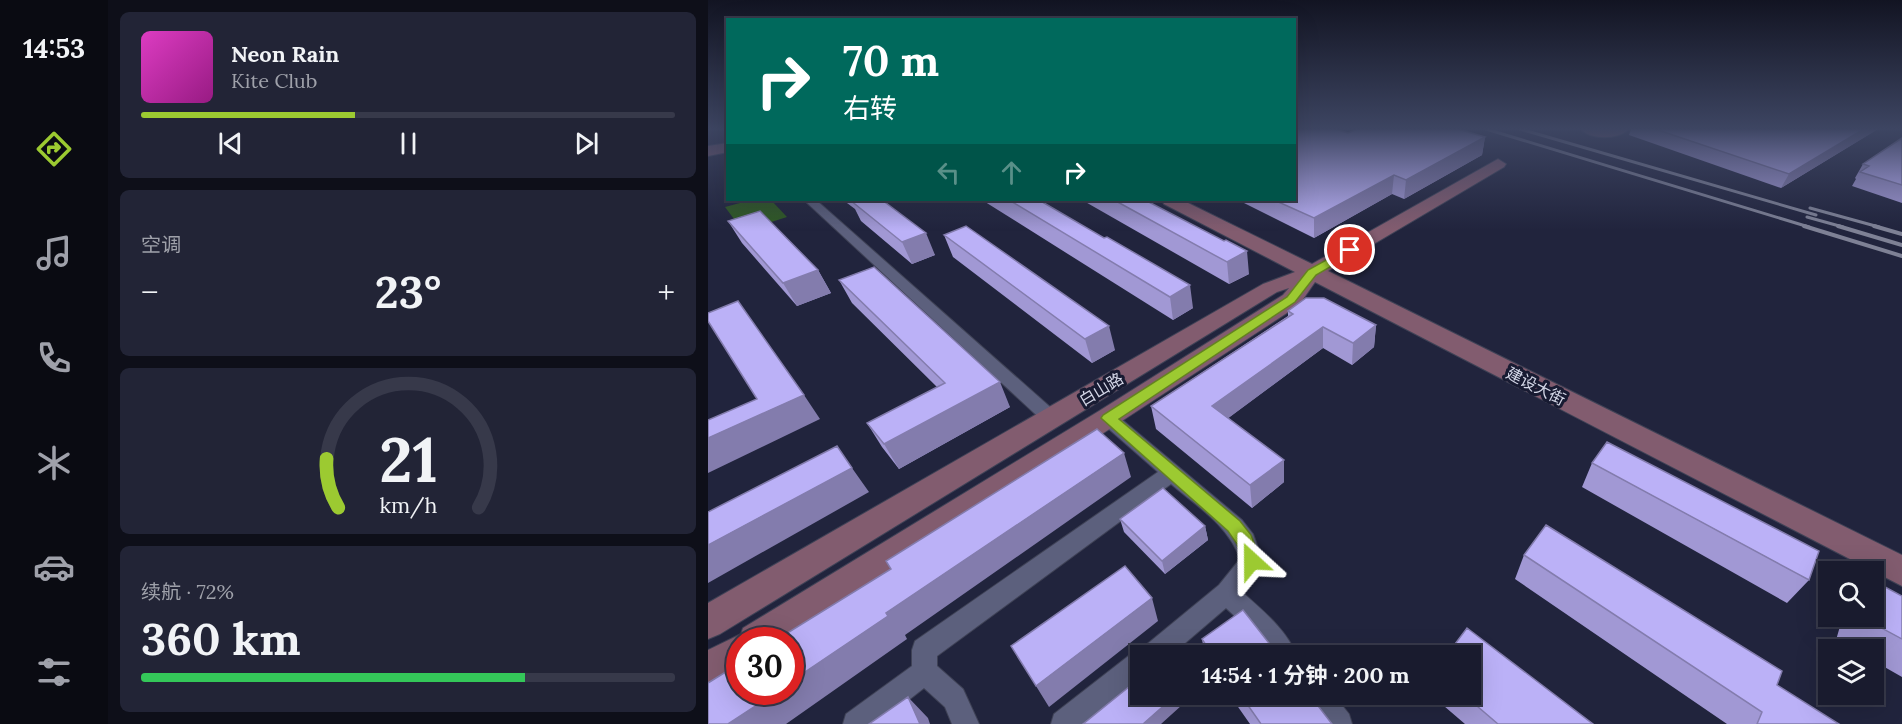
<!DOCTYPE html>
<html lang="zh">
<meta charset="utf-8">
<style>
body{margin:0;font-family:Lora,"Noto Sans SC",serif;background:#222436;color:#f1f3f6;height:100vh;display:flex;flex-direction:column;font-size:22px;white-space:nowrap}
*{box-sizing:border-box;margin:0}
p{font-size:20px;color:#9fa1aa}
.icon{flex:none;width:33px;height:33px;fill:none;stroke:currentColor;stroke-width:2;stroke-linecap:round;stroke-linejoin:round}
.map{position:relative;flex:1;overflow:hidden}
.details{display:flex;flex-direction:column;gap:12px;padding:12px;background:#0e0f19;width:600px}
.details>*{flex:none}
.banner{position:absolute;left:18px;top:18px;width:570px;height:183px;border-radius:0px;box-shadow:0 6px 24px #0002,0 0 0 2px #37394a;background:#00695c;color:#fff;overflow:hidden}
.tools{position:absolute;left:1110px;top:561px;display:grid;gap:12px}
.tools a{display:grid;place-items:center;width:66px;height:66px;border-radius:0px;background:#191b2e;box-shadow:0 6px 24px #0002,0 0 0 2px #37394a;font-size:30px}
.speed{position:absolute;left:18px;top:627px;display:flex;gap:12px;font-size:30px;font-weight:700;text-align:center}
.speed>*{display:grid;place-content:center;width:78px;height:78px;border-radius:50%;background:#191b2e;box-shadow:0 6px 24px #0002,0 0 0 2px #37394a;line-height:1}
.speed .limit{border:9px solid #d22;background:#fff;color:#111}
.pin{position:absolute;display:grid;place-items:center;width:51px;height:51px;color:#fff;margin:-26px;border:3px solid #fff;border-radius:50%;box-shadow:0 2px 6px #0007}
.me{position:absolute;width:66px;margin:-33px;rotate:336deg;stroke-linejoin:round;filter:drop-shadow(0 0 4px #0008)}
.turn{display:flex;align-items:center;gap:21px;height:126px;padding:0 18px;font-size:27px}
.turn .icon{width:78px;height:78px;stroke-width:2.5}
.turn b{display:block;font-size:42px;line-height:51px}
.lanes{display:flex;align-items:center;height:57px;padding:0 18px;background:#0003;justify-content:center;gap:30px;direction:ltr}
.lanes .off{opacity:.35}
.big{font-size:45px;font-weight:700;line-height:1.1}
.details .tile{flex:1;display:flex;flex-direction:column;justify-content:center;gap:9px;min-width:0;padding:0 21px;border-radius:9px;background:#222436}
.details .dial{align-items:center;gap:0}
.dial svg{height:156px;overflow:visible;fill:none;stroke:#37394a;stroke-width:7;stroke-linecap:round;text-anchor:middle}
.dial text{fill:#f1f3f6;stroke:none}
.song{display:flex;align-items:center;gap:18px}
.cover{width:72px;height:72px;border-radius:9px;background:linear-gradient(135deg,hsl(310 70% 55%),hsl(310 70% 35%))}
.played{height:6px;border-radius:3px;background:linear-gradient(90deg,#9cca31 40%,#37394a 40%)}
.keys{display:flex;justify-content:space-around;direction:ltr}
.heat{display:flex;justify-content:space-between;align-items:center;font-size:33px;direction:ltr}
.charge{height:9px;border-radius:4px;background:linear-gradient(90deg,#34c759 72%,#37394a 0)}
.trip{position:absolute;left:422px;top:645px;width:351px;height:60px;border-radius:0px;background:#191b2e;box-shadow:0 6px 24px #0002,0 0 0 2px #37394a;font-weight:700;line-height:60px;text-align:center}
main{display:flex;flex:1;min-height:0}
.tab-bar{display:flex;flex-direction:column;width:108px;justify-content:space-around;align-items:center;background:#0a0b12;color:#9fa1aa}
.tab-bar .icon{width:42px;height:42px}
.tab-bar .active{color:#9cca31}
.tab-bar b{font-size:27px;color:#f1f3f6}
.map>svg:first-child{display:block}
.green{fill:#2f5a23}
.lines{fill:none;stroke-linecap:round;stroke-linejoin:round}
.street-casing{stroke:#3f4256;stroke-width:2}
.secondary-casing{stroke:#3f4256;stroke-width:2}
.street{fill:#5c607d;fill-rule:evenodd}
.secondary{fill:#825c6f;fill-rule:evenodd}
.rail-far1{stroke:#7e8195;stroke-width:3}
.rail{stroke:#7e8195;stroke-width:4}
.wall{fill:#a198d4}
.shaded-wall{fill:#837cad}
.building{fill:#bbb1f7;stroke:#837cad;stroke-width:1.5}
.route{fill:#9cca31;stroke:#658320;stroke-width:1.5}
.labels{text-anchor:middle;stroke-width:6;stroke-linejoin:round;paint-order:stroke}
.street-label{font-size:16px;fill:#d4d7e7;stroke:#181b32}
</style>
<main>
<nav class="tab-bar">
<b>14:53</b>
<svg class="icon active" aria-label="directions" viewBox="0 0 24 24"><path d="M12 3l9 9-9 9-9-9zM9 14v-3h6M13 9l2 2-2 2"/></svg>
<svg class="icon" aria-label="music" viewBox="0 0 24 24"><path d="M9 18V5l10-2v13"/><circle cx="6" cy="18" r="3"/><circle cx="16" cy="16" r="3"/></svg>
<svg class="icon" aria-label="phone" viewBox="0 0 24 24"><path d="M5 4h4l2 5-3 2q2 4 5 5l2-3 5 2v4C11 20 4 13 5 4z"/></svg>
<svg class="icon" aria-label="climate" viewBox="0 0 24 24"><path d="M12 3v18M4 7l16 10M4 17L20 7"/></svg>
<svg class="icon" aria-label="car" viewBox="0 0 24 24"><path d="M5 17H2v-5l4-1 3-4h7l3 4 3 1v5h-3M9 17h6M6 11h13"/><circle cx="7" cy="17" r="2"/><circle cx="17" cy="17" r="2"/></svg>
<svg class="icon" aria-label="filters" viewBox="0 0 24 24"><path d="M4 7h16M4 17h16"/><circle cx="9" cy="7" r="2"/><circle cx="15" cy="17" r="2"/></svg>
</nav>
<section class="details">
<div class="tile">
<div class="song"><i class="cover"></i><div><b>Neon Rain</b><p>Kite Club</p></div></div>
<div class="played"></div>
<div class="keys"><svg class="icon" aria-label="previous" viewBox="0 0 24 24"><path d="M18 5L8 12l10 7zM5 5v14"/></svg><svg class="icon" aria-label="pause" viewBox="0 0 24 24"><path d="M8 5v14M16 5v14"/></svg><svg class="icon" aria-label="next" viewBox="0 0 24 24"><path d="M6 5l10 7-10 7zM19 5v14"/></svg></div>
</div>
<div class="tile"><p>空调</p>
<div class="heat"><a>−</a><b class="big">23°</b><a>+</a></div>
</div>
<div class="tile dial"><svg viewBox="0 0 100 80">
<path d="M14 69A42 42 0 1 1 86 69"/>
<path d="M14 69A42 42 0 0 1 8 44" stroke="#9cca31"/>
<text x="50" y="56" font-size="32" font-weight="700">21</text>
<text x="50" y="72" font-size="11">km/h</text>
</svg></div>
<div class="tile"><p>续航 · 72%</p><b class="big">360 km</b><div class="charge"></div></div>
</section>
<div class="map">
<svg width="1194" height="724" viewBox="0 0 1194 724">
<rect width="100%" height="100%" fill="#21243d"/>
<path class="green" d="M 43,200 L 63,200 L 79,217 L 35,231 L 17,207 Z"/>
<g class="lines">
<defs>
<path id="street" d="M 96,200 L 108,200 L 350,414 L 353,419 L 350,424 L 344,426 L 338,424 Z
M 400,411 L 406,413 L 534,520 L 545,534 L 555,561 L 534,592 C 554,610 579,630 589,656 L 561,656 L 544,632 L 518,608 L 462,656 L 432,656 L 432,679 L 377,724 L 343,724 L 346,714 L 423,654 L 432,650 L 511,585 L 532,559 C 521,526 489,506 463,484 L 229,656 L 229,666 L 255,689 L 271,724 L 244,724 L 237,707 L 216,688 L 170,724 L 135,724 L 138,714 L 204,666 L 204,650 L 207,641 L 450,472 L 394,423 L 391,418 L 394,413 Z
M 595,694 L 625,694 L 641,714 L 644,724 L 614,724 Z"/>
<path id="secondary" d="M 872,129 L 921,129 C 910,140 883,140 872,129 Z
M 20,143 L 20,152 L 0,156 L 0,146 Z
M 790,159 L 798,164 L 796,167 L 620,271 L 1194,555 L 1194,586 L 607,282 L 591,305 L 79,640 L 32,640 L 32,672 L 0,689 L 0,650 L 33,634 L 35,628 L 391,411 L 575,295 L 581,288 L 569,292 L 12,634 L 0,639 L 0,603 L 555,284 L 587,272 L 456,204 L 454,200 L 474,200 L 604,264 Z"/>
</defs>
<use href="#street" class="street-casing"/>
<use href="#secondary" class="secondary-casing"/>
<use href="#street" class="street"/>
<use href="#secondary" class="secondary"/>
<path class="rail-far1" d="M 778,129 L 1101,227
M 812,129 L 1108,215
M 1102,208 L 1171,227
M 1099,217 L 1135,227"/>
<path class="rail" d="M 1096,226 L 1194,256
M 1130,226 L 1194,245
M 1166,226 L 1194,234"/>
</g>
<path class="wall" d="M 923,129 L 1170,129 L 1073,188 L 921,135 Z
M 640,133 L 777,137 L 774,155 L 696,199 L 684,194 L 606,238 L 532,201 L 531,200 L 586,200 Z
M 1194,138 L 1194,203 L 1144,186 L 1148,179 L 1147,178 L 1155,164 Z
M 135,200 L 174,200 L 227,255 L 204,264 L 153,221 L 147,209 Z
M 274,200 L 331,200 L 485,308 L 465,320 Z
M 374,200 L 437,200 L 541,274 L 521,284 Z
M 20,221 L 110,270 L 123,293 L 89,306 L 34,243 Z
M 236,235 L 407,350 L 384,363 L 245,257 Z
M 131,280 L 302,407 L 191,469 L 174,447 L 159,423 L 229,387 L 144,303 Z
M 580,311 L 668,325 L 666,347 L 644,365 L 615,348 L 520,418 L 576,460 L 576,482 L 544,508 L 448,429 L 443,406 L 580,316 Z
M 884,463 L 1101,580 L 1079,603 L 874,487 Z
M 412,519 L 497,526 L 500,540 L 457,574 L 416,532 Z
M 816,555 L 1069,685 L 1131,724 L 1019,724 L 807,579 Z
M 1194,596 L 1194,677 L 1166,661 L 1166,650 L 1145,650 L 1128,640 L 1135,616 L 1166,616 Z
M 494,639 L 571,656 L 497,656 Z
M 521,694 L 601,694 L 624,724 L 542,724 Z
M 722,694 L 762,694 L 885,724 L 757,724 Z"/>
<path class="shaded-wall" d="M 1156,129 L 1170,129 L 1073,188 L 1081,174 Z
M 777,137 L 774,155 L 696,199 L 698,180 Z
M 686,175 L 684,194 L 606,238 L 606,218 Z
M 218,233 L 227,255 L 204,264 L 194,242 Z
M 539,251 L 541,274 L 521,284 L 519,262 Z
M 110,270 L 123,293 L 89,306 L 75,283 Z
M 482,285 L 485,308 L 465,320 L 462,297 Z
M 668,325 L 666,347 L 644,365 L 645,343 Z
M 401,326 L 407,350 L 384,363 L 377,339 Z
M 615,327 L 615,348 L 507,428 L 504,406 Z
M 292,382 L 302,407 L 191,469 L 176,444 Z
M 96,395 L 112,419 L 0,473 L 0,438 Z
M 416,453 L 423,477 L 197,635 L 199,639 L 78,724 L 20,724 L 69,692 L 82,692 L 82,682 L 178,613 Z
M 576,460 L 576,482 L 544,508 L 542,485 Z
M 144,468 L 161,492 L 0,583 L 0,545 Z
M 497,526 L 500,540 L 457,574 L 454,561 Z
M 444,598 L 450,621 L 341,707 L 328,686 Z
M 469,694 L 484,694 L 484,696 L 453,724 L 435,724 Z
M 200,697 L 220,718 L 222,724 L 212,724 Z"/>
<path class="building" d="M 586,129 L 627,129 L 640,133 L 650,129 L 750,129 L 777,137 L 698,180 L 686,175 L 606,218 L 566,200 L 586,200 Z
M 947,129 L 1156,129 L 1081,174 Z
M 1194,138 L 1194,185 L 1152,172 L 1161,166 L 1155,164 Z
M 142,200 L 174,200 L 218,233 L 194,242 Z
M 301,200 L 331,200 L 396,238 L 399,237 L 482,285 L 462,297 Z
M 406,200 L 437,200 L 516,241 L 518,240 L 539,251 L 519,262 Z
M 52,211 L 110,270 L 75,283 L 20,221 Z
M 258,226 L 401,326 L 377,339 L 236,235 Z
M 166,267 L 292,382 L 176,444 L 159,423 L 237,383 L 131,280 Z
M 598,298 L 616,298 L 668,325 L 645,343 L 615,327 L 504,406 L 576,460 L 542,485 L 443,406 L 585,314 L 580,311 Z
M 30,301 L 96,395 L 0,438 L 0,420 L 49,399 L 0,321 L 0,313 Z
M 389,429 L 416,453 L 178,613 L 180,616 L 82,682 L 82,640 L 68,640 L 183,569 L 178,561 Z
M 899,442 L 1111,551 L 1101,580 L 884,463 Z
M 129,446 L 144,468 L 0,545 L 0,512 Z
M 455,488 L 497,526 L 454,561 L 412,519 Z
M 838,525 L 1074,671 L 1069,685 L 1131,724 L 1049,724 L 1054,712 L 816,555 Z
M 417,566 L 444,598 L 328,686 L 303,646 Z
M 1166,581 L 1194,596 L 1194,639 L 1153,617 L 1166,616 Z
M 535,610 L 571,656 L 505,656 L 494,639 Z
M 759,628 L 885,724 L 790,724 L 755,694 L 762,694 L 762,656 L 738,656 Z
M 32,663 L 32,692 L 69,692 L 20,724 L 0,724 L 0,683 Z
M 432,678 L 432,694 L 469,694 L 435,724 L 375,724 Z
M 532,694 L 601,694 L 624,724 L 553,724 Z
M 200,697 L 212,724 L 161,724 Z"/>
<linearGradient id="sky" x2="0" y2="1"><stop stop-color="#121422"/><stop offset="0.56" stop-color="#3d4562"/><stop offset="1" stop-color="#3d4562" stop-opacity="0"/></linearGradient>
<rect width="1194" height="230" fill="url(#sky)"/>
<path class="route" d="M 642,247 L 648,250 L 646,253 L 608,275 L 587,302 L 411,419 L 532,521 L 543,535 L 553,561 L 550,567 L 544,569 L 537,567 L 529,544 L 520,531 L 393,418 L 395,415 L 579,297 L 600,270 Z"/>
<g class="labels">
<g class="street-label">
<text transform="translate(828 386) rotate(27)" y="6">建设大街</text>
<text transform="translate(393 389) rotate(-31)" y="6">白山路</text>
</g>
</g>
</svg>
<div class="tools">
<a><svg class="icon" aria-label="search" viewBox="0 0 24 24"><circle cx="10" cy="10" r="6"/><path d="M15 15l6 6"/></svg></a>
<a><svg class="icon" aria-label="layers" viewBox="0 0 24 24"><path d="M12 4l9 5-9 5-9-5zM3 14l9 5 9-5"/></svg></a>
</div>
<div class="speed"><div class="limit">30</div></div>
<div class="pin" style="left:642px;top:250px;background:#d93025"><svg class="icon" aria-label="arrive" viewBox="0 0 24 24"><path d="M6 21V4h12l-3 4 3 4H6"/></svg></div>
<svg class="me" style="left:544px;top:561px" viewBox="-20 -20 40 40"><path d="M0-17L14 15 0 8-14 15z" fill="#9cca31" stroke="#fff" stroke-width="4"/></svg>
<div class="trip">14:54 · 1 分钟 · 200 m</div>
<div class="banner">
<div class="turn"><svg class="icon" aria-label="right" viewBox="0 0 24 24"><path d="M7 20v-9h11M14 6l5 5-5 5"/></svg><div><b>70 m</b>右转</div></div>
<div class="lanes"><svg class="icon off" aria-label="left" viewBox="0 0 24 24"><path d="M17 20v-9H6M10 6l-5 5 5 5"/></svg><svg class="icon off" aria-label="ahead" viewBox="0 0 24 24"><path d="M12 20V5M6 11l6-6 6 6"/></svg><svg class="icon" aria-label="right" viewBox="0 0 24 24"><path d="M7 20v-9h11M14 6l5 5-5 5"/></svg></div>
</div>
</div>
</main>
